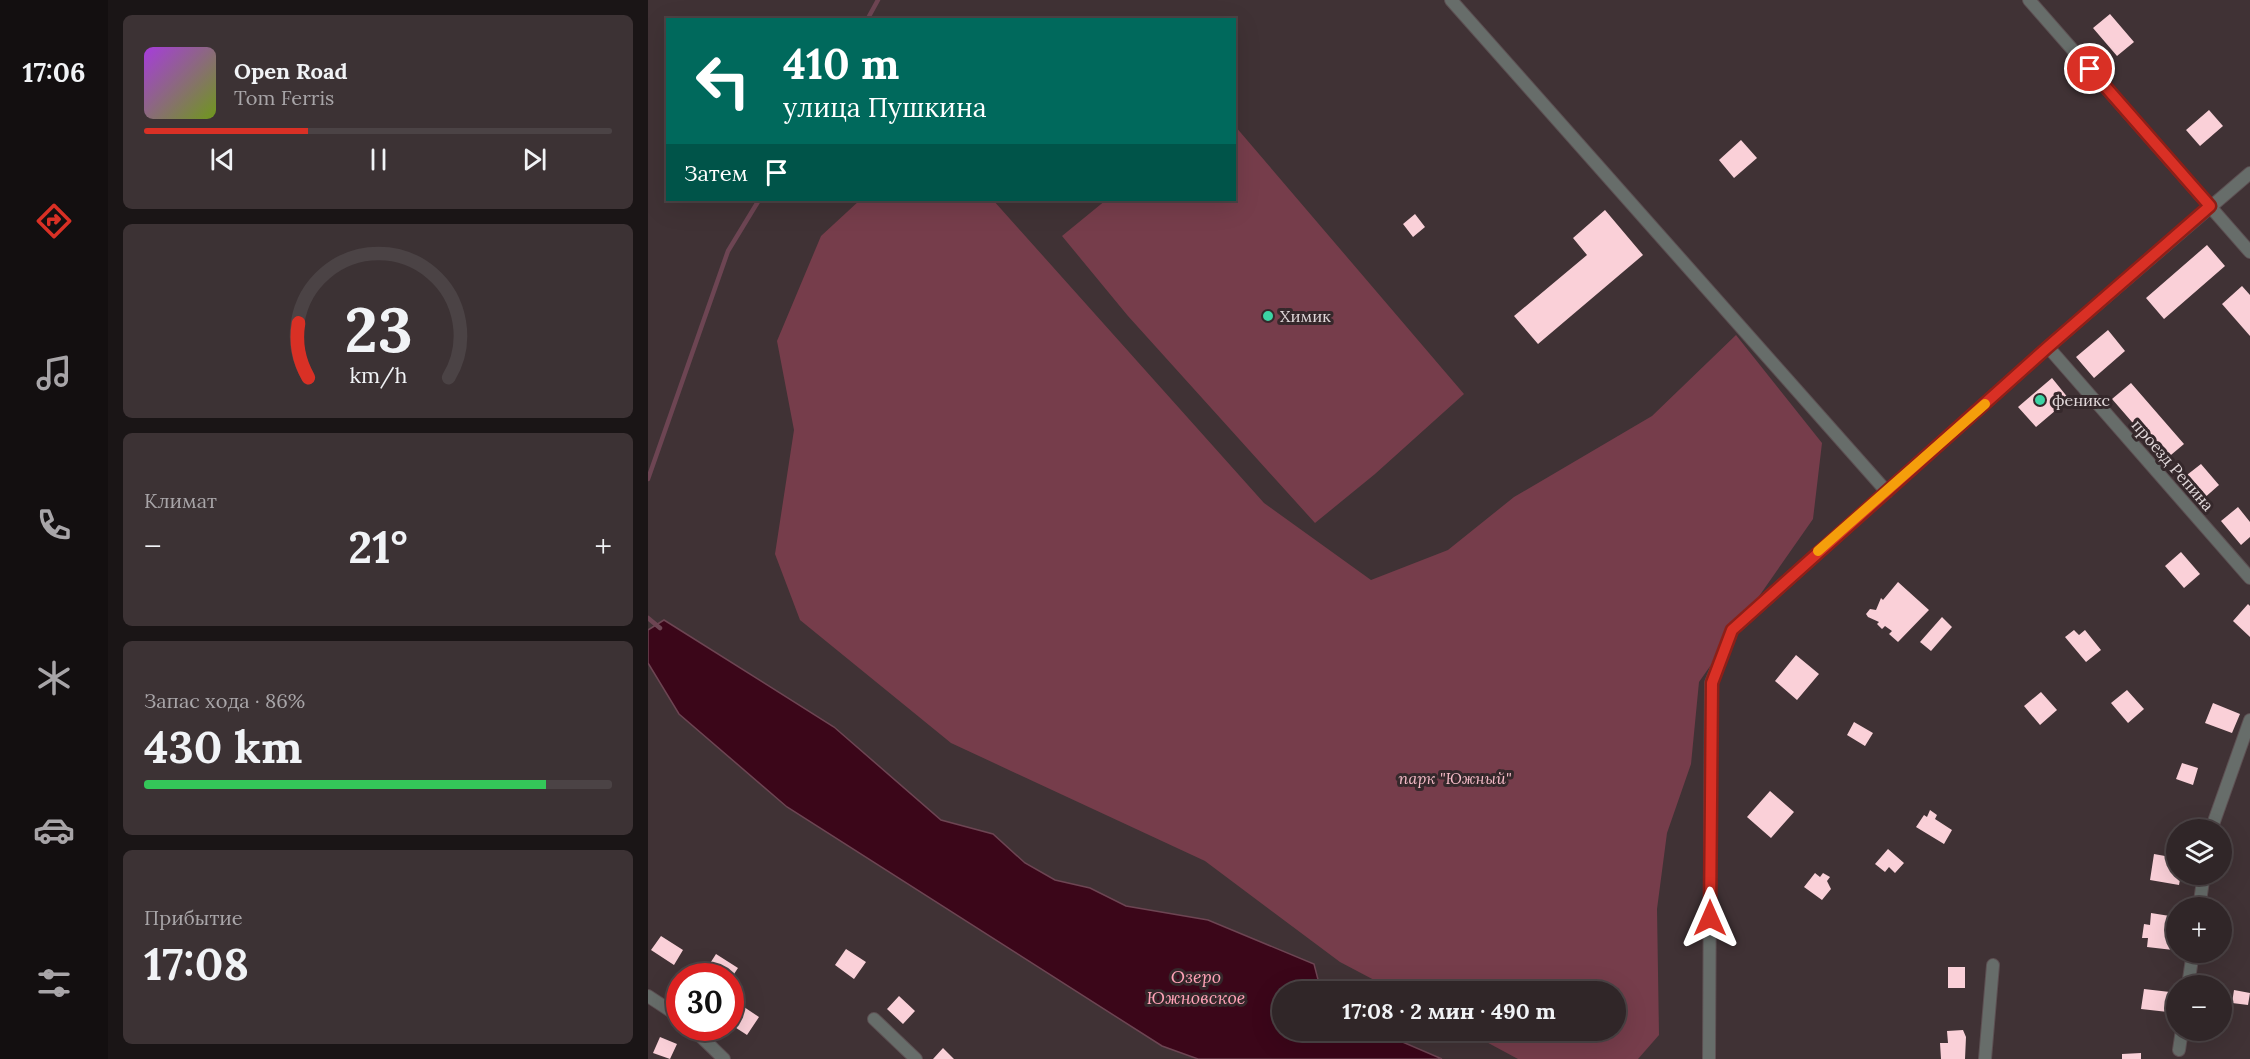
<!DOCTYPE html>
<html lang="ru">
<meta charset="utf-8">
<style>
body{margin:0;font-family:Lora,serif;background:#3c3234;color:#f1f3f6;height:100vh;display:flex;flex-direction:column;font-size:22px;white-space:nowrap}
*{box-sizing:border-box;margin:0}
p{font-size:20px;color:#a8a5a8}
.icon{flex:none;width:33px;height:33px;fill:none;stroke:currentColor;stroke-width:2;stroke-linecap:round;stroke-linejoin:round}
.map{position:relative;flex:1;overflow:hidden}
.side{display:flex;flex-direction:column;gap:15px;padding:15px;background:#1a1516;width:540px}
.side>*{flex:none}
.guide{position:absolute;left:18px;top:18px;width:570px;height:183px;border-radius:0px;box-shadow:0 6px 24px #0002,0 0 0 2px #4b4345;background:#00695c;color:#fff;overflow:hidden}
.fabs{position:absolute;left:1518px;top:819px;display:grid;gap:12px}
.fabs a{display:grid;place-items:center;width:66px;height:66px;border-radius:50%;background:#302628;box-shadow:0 6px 24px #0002,0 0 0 2px #4b4345;font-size:30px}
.speed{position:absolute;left:18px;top:963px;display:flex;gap:12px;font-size:30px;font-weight:700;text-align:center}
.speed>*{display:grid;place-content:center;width:78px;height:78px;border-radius:50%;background:#302628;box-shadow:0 6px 24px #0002,0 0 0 2px #4b4345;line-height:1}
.speed .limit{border:9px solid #d22;background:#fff;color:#111}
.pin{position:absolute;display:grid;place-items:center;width:51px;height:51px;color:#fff;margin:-26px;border:3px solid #fff;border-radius:50%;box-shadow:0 2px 6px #0007}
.me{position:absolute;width:66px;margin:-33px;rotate:0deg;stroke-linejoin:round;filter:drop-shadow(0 0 4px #0008)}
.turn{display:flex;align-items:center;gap:21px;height:126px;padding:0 18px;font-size:27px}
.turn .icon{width:78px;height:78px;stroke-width:2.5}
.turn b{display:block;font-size:42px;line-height:51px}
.then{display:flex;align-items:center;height:57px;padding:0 18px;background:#0003;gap:12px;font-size:22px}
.big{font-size:45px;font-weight:700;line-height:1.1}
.side .tile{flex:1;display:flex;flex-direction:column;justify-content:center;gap:9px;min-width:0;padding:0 21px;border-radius:9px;background:#3c3234}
.side .dial{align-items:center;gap:0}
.dial svg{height:156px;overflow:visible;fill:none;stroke:#4b4345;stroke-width:7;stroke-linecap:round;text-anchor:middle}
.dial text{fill:#f1f3f6;stroke:none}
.song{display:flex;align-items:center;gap:18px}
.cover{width:72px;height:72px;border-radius:9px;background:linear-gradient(135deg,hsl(280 70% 55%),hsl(80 70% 35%))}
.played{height:6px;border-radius:3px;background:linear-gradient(90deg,#d93025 35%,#4b4345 35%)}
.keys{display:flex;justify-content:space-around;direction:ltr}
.heat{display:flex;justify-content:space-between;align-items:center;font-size:33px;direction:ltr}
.charge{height:9px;border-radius:4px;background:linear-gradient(90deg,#34c759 86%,#4b4345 0)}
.trip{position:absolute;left:624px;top:981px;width:354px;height:60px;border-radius:30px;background:#302628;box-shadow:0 6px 24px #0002,0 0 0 2px #4b4345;font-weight:700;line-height:60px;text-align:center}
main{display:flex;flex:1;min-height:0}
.tab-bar{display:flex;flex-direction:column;width:108px;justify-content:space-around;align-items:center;background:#130f10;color:#a8a5a8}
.tab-bar .icon{width:42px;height:42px}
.tab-bar .current{color:#d93025}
.tab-bar b{font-size:27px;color:#f1f3f6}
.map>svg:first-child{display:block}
.green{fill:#763d4b}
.water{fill:#3b0619;stroke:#6d4553;stroke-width:1.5}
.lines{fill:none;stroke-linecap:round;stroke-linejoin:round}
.stream{stroke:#6d4553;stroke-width:4.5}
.building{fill:#fad0d8}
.minor-casing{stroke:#5d5053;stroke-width:14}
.minor{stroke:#676d6a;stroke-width:12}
.route-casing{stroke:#8d1f18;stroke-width:15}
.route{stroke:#d93025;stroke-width:10}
.slow{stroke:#f59e0b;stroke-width:10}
.poi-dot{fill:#3bd4a4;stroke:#35282b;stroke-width:2}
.labels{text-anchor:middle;stroke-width:6;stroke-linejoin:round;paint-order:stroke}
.poi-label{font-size:16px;fill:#e1d8da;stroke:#35282b;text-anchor:start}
.street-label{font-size:16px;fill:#e1d8da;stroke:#35282b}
.park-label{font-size:16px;font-style:italic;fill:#f4bbc7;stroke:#35282b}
.water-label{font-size:18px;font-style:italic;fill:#ffa2b7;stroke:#35282b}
</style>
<main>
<nav class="tab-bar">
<b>17:06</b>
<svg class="icon current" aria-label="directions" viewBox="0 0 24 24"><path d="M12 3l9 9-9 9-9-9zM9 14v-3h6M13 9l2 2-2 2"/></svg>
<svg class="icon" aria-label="music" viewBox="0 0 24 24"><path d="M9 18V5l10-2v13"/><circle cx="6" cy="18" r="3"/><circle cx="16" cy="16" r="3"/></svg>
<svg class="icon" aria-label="phone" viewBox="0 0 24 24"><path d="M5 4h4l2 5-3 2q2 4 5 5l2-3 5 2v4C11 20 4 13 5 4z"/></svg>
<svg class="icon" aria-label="climate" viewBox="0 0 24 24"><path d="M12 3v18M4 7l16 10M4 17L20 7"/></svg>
<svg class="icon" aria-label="car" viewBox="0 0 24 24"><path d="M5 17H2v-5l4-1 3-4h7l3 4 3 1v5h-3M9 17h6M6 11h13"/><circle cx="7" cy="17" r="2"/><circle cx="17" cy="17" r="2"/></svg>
<svg class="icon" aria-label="filters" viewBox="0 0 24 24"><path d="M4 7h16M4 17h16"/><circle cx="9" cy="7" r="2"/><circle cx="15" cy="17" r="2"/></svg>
</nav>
<section class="side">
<div class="tile">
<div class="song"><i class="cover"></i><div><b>Open Road</b><p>Tom Ferris</p></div></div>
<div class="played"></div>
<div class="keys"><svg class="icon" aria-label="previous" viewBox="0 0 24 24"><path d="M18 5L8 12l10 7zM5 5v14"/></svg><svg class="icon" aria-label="pause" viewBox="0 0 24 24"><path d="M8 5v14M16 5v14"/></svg><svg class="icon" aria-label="next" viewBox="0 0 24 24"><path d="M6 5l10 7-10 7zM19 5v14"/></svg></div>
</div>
<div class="tile dial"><svg viewBox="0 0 100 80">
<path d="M14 69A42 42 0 1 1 86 69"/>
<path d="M14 69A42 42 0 0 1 9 41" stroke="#d93025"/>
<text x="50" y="56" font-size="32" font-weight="700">23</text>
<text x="50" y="72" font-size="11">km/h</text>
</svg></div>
<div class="tile"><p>Климат</p>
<div class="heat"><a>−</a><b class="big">21°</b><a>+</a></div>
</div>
<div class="tile"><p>Запас хода · 86%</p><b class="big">430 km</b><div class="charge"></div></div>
<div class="tile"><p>Прибытие</p><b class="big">17:08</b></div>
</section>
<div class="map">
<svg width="1602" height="1059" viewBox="0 0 1602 1059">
<rect width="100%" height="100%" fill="#403235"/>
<path class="green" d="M 587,126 L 816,394 L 727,474 L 667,523 L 480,316 L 414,236 L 458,200 L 586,200 Z
M 212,200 L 345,200 L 616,503 L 723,580 L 800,550 L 866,497 L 1004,416 L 1088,335 L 1174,443 L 1165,519 L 1051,682 L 1043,764 L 1019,833 L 1009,909 L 1011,1035 L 990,1059 L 870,1059 L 818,1031 L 968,1030 L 968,992 L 747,991 L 692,962 L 557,861 L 303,743 L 152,620 L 127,554 L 146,430 L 129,341 L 173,236 Z"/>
<path class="water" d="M 16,620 L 186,727 L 293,820 L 345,834 L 377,863 L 407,880 L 442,888 L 478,906 L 560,920 L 666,964 L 673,991 L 634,992 L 634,1030 L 729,1031 L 794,1059 L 550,1059 L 514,1046 L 139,807 L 31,714 L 0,663 L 0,630 Z"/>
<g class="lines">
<path class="stream" d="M 219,20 L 230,0
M 0,479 L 80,251 L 111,200
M 0,618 L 12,628"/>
</g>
<path class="building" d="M 1462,14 L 1486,42 L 1469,56 L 1445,28 Z
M 1561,110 L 1575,126 L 1552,146 L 1538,130 Z
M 1093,140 L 1109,158 L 1086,178 L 1071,160 Z
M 957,210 L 995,255 L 890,344 L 866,316 L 939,255 L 925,238 Z
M 767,214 L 777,227 L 765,237 L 755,224 Z
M 1559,245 L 1577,266 L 1516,319 L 1498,298 Z
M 1594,286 L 1602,295 L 1602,336 L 1574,304 Z
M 1460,330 L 1477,351 L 1446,378 L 1428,357 Z
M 1404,378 L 1421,399 L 1388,427 L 1370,407 Z
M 1483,383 L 1536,444 L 1517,460 L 1464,399 Z
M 1553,464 L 1571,485 L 1554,500 L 1535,478 Z
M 1590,507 L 1602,522 L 1602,537 L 1593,545 L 1573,521 Z
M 1533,552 L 1552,574 L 1536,588 L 1517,566 Z
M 1250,582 L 1281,610 L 1250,642 L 1241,634 L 1244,631 L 1237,626 L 1234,629 L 1229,624 L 1231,622 L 1220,617 L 1218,614 L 1222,609 L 1228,610 L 1233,598 L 1235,600 Z
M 1600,604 L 1602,606 L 1602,637 L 1585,621 Z
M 1294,617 L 1304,627 L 1283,651 L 1272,642 Z
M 1426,630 L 1431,635 L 1437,630 L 1453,650 L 1438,662 L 1417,637 Z
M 1148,655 L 1171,674 L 1149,700 L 1127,681 Z
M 1479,690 L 1496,709 L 1480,723 L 1463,703 Z
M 1393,692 L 1409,710 L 1392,725 L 1376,706 Z
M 1565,703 L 1592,714 L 1584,733 L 1557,723 Z
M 1206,722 L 1225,733 L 1217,746 L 1199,735 Z
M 1534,763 L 1550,768 L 1545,785 L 1528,779 Z
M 1122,791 L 1146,812 L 1123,838 L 1099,817 Z
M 1282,810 L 1289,815 L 1287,819 L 1304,830 L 1296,844 L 1268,827 L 1276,815 L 1279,817 Z
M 1240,849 L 1256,863 L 1247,873 L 1241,867 L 1237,872 L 1227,864 Z
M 1506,854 L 1528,858 L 1528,874 L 1533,874 L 1531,885 L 1502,880 Z
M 1167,873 L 1172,877 L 1175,873 L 1182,877 L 1179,881 L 1183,889 L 1174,900 L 1156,887 Z
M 1503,913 L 1528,917 L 1525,950 L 1499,947 L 1500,938 L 1494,938 L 1496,924 L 1502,925 Z
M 13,936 L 35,950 L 26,965 L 3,950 Z
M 198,949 L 218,962 L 206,979 L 187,965 Z
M 68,954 L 90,968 L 82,980 L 82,976 L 54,976 Z
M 1300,967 L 1317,967 L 1317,988 L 1300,988 Z
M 1496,989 L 1522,992 L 1520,1012 L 1493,1009 Z
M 1586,990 L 1602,993 L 1600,1005 L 1584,1003 Z
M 251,996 L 267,1011 L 255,1024 L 239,1009 Z
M 90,1003 L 111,1017 L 99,1035 L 82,1024 L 82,1014 Z
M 1315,1030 L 1318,1037 L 1317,1059 L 1293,1059 L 1292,1043 L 1300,1043 L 1299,1031 Z
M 12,1037 L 29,1044 L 22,1059 L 5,1053 Z
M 295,1048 L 306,1059 L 285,1059 Z
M 1493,1053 L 1493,1059 L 1474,1059 L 1474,1054 Z"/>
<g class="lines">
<defs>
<path id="minor" d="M 803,0 L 1239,492
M 1381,0 L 1602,252
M 1400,347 L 1602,578
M 1563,830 L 1602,720
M 1551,908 L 1556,874
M 1540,986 L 1545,952
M 0,996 L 32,1017
M 226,1019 L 268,1059
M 44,1028 L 76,1059
M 1531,1050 L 1534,1030
M 1061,1059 L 1063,683 L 1084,630 L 1400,347 L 1602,173
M 1337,1059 L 1345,965"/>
</defs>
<use href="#minor" class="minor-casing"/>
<use href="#minor" class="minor"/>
</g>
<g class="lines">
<defs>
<path id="route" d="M 1062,918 L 1064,683 L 1084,630 L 1400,347 L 1562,206 L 1442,69"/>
</defs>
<use href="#route" class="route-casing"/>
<use href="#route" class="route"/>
<path class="slow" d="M 1170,551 L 1337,404"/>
</g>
<g class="poi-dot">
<circle cx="620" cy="316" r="6"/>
<circle cx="1392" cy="400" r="6"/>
</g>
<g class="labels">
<g class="poi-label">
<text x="632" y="322">Химик</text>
<text x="1404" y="406">феникс</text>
</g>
<g class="street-label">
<text transform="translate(1525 465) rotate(49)" y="6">проезд Репина</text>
</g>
<g class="park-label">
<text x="807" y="784">парк "Южный"</text>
</g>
<g class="water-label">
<text x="548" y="983">Озеро<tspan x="548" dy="21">Южновское</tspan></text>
</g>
</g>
</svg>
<div class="fabs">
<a><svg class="icon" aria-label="layers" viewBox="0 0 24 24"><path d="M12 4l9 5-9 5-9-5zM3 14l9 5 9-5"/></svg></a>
<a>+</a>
<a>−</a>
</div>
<div class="speed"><div class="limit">30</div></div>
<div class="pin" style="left:1442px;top:69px;background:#d93025"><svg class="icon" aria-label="arrive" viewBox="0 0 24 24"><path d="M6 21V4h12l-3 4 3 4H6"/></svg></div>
<svg class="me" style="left:1062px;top:918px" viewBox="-20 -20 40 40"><path d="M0-17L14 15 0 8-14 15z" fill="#d93025" stroke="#fff" stroke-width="4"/></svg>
<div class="trip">17:08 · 2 мин · 490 m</div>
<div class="guide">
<div class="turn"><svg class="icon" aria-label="left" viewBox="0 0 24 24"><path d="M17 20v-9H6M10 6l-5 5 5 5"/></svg><div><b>410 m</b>улица Пушкина</div></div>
<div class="then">Затем<svg class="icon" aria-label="arrive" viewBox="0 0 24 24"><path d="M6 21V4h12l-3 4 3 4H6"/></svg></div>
</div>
</div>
</main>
